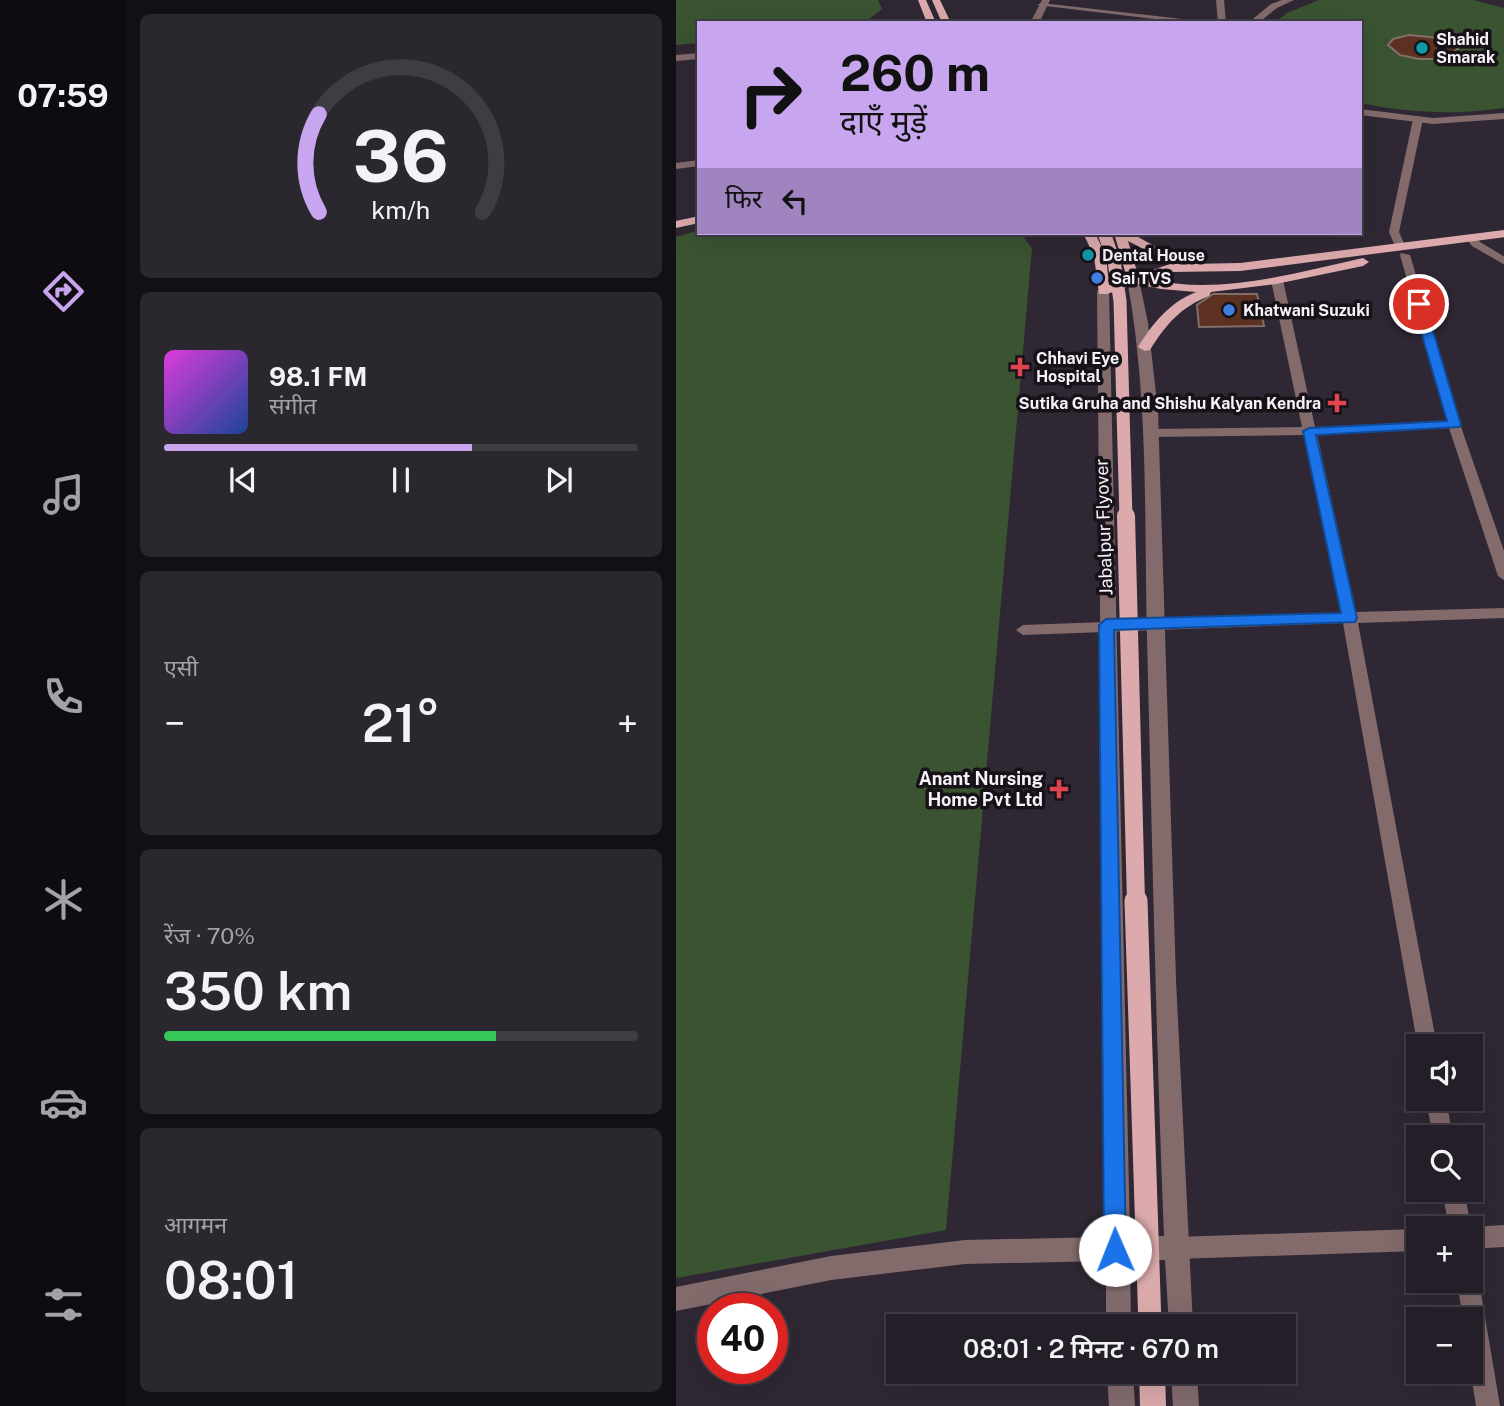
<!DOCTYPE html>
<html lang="hi">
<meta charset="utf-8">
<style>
body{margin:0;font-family:"Public Sans","Noto Sans Devanagari",sans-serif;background:#2b272f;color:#f1f3f6;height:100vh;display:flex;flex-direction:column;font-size:26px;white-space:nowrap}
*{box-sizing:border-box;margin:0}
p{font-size:23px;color:#a3a2a7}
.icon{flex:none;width:38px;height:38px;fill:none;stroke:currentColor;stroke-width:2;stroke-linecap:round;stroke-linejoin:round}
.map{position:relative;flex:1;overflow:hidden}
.sheet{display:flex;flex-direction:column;gap:14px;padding:14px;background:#131015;width:550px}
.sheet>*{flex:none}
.guide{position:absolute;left:21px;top:21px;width:665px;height:214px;border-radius:0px;box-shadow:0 7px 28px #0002,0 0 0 2px #403c44;background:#c7a6ef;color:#111;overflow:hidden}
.controls{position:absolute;left:730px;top:1034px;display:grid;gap:14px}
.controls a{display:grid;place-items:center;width:77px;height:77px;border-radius:0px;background:#231e27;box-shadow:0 7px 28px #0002,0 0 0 2px #403c44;font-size:35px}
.speed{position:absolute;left:21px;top:1293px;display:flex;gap:14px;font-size:35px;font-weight:700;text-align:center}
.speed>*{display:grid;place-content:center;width:91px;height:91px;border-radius:50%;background:#231e27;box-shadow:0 7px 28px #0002,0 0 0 2px #403c44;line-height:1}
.speed .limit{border:10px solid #d22;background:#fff;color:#111}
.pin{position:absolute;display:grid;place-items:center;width:60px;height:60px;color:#fff;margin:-30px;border:4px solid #fff;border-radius:50%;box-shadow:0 2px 7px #0007}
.me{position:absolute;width:77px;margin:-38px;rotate:359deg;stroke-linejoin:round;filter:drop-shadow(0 0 5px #0008)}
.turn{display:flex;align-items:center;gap:24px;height:147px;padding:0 28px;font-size:32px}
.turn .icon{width:91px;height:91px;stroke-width:2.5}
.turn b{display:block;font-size:49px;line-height:60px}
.then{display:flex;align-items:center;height:66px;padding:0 28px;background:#0003;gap:14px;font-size:26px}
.big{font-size:52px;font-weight:600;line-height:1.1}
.sheet .card{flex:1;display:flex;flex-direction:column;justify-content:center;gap:10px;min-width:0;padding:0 24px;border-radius:10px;background:#2b272f}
.sheet .dial{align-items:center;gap:0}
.dial svg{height:182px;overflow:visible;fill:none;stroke:#403c44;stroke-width:7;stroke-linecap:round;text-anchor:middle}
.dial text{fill:#f1f3f6;stroke:none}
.song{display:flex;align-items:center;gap:21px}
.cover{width:84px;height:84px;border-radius:10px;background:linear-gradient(135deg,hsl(300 70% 55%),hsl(220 70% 35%))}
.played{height:7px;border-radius:4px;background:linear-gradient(90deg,#c7a6ef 65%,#403c44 65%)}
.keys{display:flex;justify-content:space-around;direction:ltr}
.heat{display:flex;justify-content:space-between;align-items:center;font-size:38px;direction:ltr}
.charge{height:10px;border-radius:5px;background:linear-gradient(90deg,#34c759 70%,#403c44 0)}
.trip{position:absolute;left:210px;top:1314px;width:410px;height:70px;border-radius:0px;background:#231e27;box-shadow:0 7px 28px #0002,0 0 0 2px #403c44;font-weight:600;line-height:70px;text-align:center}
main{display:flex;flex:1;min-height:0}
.tab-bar{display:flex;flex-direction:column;width:126px;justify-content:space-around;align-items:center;background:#0e0c10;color:#a3a2a7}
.tab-bar .icon{width:49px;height:49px}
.tab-bar .current{color:#c7a6ef}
.tab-bar b{font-size:32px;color:#f1f3f6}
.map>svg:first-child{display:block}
.green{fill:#3a5431}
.building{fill:#5d3122;stroke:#806f69;stroke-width:2}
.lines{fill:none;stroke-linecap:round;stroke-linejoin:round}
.minor{fill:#836b6c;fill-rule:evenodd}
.tertiary{fill:#836b6c;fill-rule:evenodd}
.primary{fill:#dcaaac;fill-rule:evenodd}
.primary-bridge-far2{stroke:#dcaaac;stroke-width:13}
.primary-bridge-far1{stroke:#dcaaac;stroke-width:18}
.primary-bridge{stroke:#dcaaac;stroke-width:23}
.route{fill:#1a73e8;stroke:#114b97;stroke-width:2}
.culture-dot{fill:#0f9aa8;stroke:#161217;stroke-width:2.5}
.shop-dot{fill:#3f7fe0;stroke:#161217;stroke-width:2.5}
.health-dot{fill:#e0444e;stroke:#161217;stroke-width:2.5}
.labels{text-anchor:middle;stroke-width:7;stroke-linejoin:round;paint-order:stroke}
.far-poi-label{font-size:16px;font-weight:bold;fill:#f7f2fa;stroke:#161217;text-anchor:start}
.street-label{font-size:18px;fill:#f7f2fa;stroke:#161217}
.poi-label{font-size:18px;font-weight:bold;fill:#f7f2fa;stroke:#161217;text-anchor:end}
</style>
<main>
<nav class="tab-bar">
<b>07:59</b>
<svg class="icon current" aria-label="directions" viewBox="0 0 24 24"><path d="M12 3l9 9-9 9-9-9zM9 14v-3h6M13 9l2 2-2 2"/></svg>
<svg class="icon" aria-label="music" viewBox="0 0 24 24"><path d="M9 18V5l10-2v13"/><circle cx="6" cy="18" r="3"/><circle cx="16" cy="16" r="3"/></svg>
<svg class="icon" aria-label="phone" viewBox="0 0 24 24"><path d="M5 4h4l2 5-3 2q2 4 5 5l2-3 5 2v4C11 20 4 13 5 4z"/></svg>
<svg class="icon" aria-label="climate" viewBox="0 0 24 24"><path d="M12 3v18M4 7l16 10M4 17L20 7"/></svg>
<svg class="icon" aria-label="car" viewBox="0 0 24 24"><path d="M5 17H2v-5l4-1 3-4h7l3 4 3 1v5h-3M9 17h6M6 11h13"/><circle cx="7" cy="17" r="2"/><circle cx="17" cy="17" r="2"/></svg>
<svg class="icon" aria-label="filters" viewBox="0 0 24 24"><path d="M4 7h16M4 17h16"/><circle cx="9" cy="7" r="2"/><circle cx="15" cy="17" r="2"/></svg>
</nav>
<section class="sheet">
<div class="card dial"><svg viewBox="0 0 100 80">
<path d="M14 69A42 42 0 1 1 86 69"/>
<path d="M14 69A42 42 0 0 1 14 26" stroke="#c7a6ef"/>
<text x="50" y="56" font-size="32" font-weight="700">36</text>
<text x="50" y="72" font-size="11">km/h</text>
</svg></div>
<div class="card">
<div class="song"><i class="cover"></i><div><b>98.1 FM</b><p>संगीत</p></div></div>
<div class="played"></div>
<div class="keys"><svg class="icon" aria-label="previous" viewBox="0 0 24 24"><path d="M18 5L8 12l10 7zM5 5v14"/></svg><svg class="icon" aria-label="pause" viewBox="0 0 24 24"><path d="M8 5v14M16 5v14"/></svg><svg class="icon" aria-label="next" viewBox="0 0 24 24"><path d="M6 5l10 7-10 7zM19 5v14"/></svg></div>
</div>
<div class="card"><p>एसी</p>
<div class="heat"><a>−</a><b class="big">21°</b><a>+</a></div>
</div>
<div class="card"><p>रेंज · 70%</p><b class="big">350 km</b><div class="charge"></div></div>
<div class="card"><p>आगमन</p><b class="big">08:01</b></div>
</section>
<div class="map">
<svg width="829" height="1406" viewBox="0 0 829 1406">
<rect width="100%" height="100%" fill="#2f2834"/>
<path class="green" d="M 0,0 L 202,0 L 206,9 L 192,20 L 182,23 L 23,23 L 23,43 L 0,45 Z
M 643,0 L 797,0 L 828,8 L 828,108 C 781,115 731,113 684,103 L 684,23 L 598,23 L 611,13 Z
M 23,230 L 23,233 L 344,233 L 356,248 L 270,1230 L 0,1278 L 0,237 Z"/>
<path class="building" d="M 733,35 L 763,38 L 782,49 L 764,59 L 743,59 L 724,55 L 712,45 L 717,39 Z
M 537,294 L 581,294 L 588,326 L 523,327 L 521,305 Z"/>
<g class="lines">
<path class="minor" d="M 540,0 L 548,0 L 550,23 L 512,23 L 361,5 L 365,3 L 542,23 Z
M 23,53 L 23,59 L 0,61 L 0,55 Z
M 742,116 L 747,119 L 723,232 L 729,246 L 724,249 L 719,246 L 713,232 L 737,119 Z
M 23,160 L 23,166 L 0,169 L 0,163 Z
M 790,235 L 798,235 L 804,242 L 829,257 L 829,265 L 796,246 L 789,237 Z
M 725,253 L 734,255 L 784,424 L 829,554 L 829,581 L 822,576 L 773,428 L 641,434 L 680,612 L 829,608 L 829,618 L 682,623 L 761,1046 L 742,1048 L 667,623 L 347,635 L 340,630 L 347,625 L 666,613 L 628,435 L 476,437 L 470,433 L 476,429 L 626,427 L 595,280 L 601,277 L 607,280 L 639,427 L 771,421 L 724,255 Z
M 750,1099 L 770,1099 L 777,1138 L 757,1138 Z
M 766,1190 L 788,1190 L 795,1227 L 829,1225 L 829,1247 L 794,1249 L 794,1228 L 773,1228 Z
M 742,1229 L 742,1251 L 500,1259 L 492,1256 L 489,1248 L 492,1240 L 500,1237 Z
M 794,1271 L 800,1273 L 803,1281 L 824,1406 L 800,1406 L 794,1369 L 794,1320 L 787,1320 L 781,1281 L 794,1281 Z"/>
<path class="tertiary" d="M 366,0 L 374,0 L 363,23 L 354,23 Z
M 606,0 L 618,0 L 601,8 L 582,23 L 572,23 L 595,4 Z
M 684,109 L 757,118 L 829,113 L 829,119 L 757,124 L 684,115 Z
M 457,275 L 463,279 L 472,323 L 482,411 L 500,980 L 517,1326 L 493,1326 L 489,1260 L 454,1261 L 455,1326 L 430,1326 L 430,1261 L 289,1264 L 155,1280 L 0,1311 L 0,1287 L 155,1256 L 289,1240 L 430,1237 L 421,291 L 427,287 L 433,291 L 454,1237 L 488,1236 C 480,1037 476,837 471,638 C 468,517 473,398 451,279 Z
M 431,1372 L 457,1372 L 459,1406 L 433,1406 Z
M 495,1372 L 521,1372 L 523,1406 L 497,1406 Z"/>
<path class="primary" d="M 242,0 L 250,0 L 260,23 L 251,23 Z
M 256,0 L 264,0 L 275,23 L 266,23 Z
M 23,216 L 23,223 L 0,228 L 0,221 Z
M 829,230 L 829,237 L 564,271 L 495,272 L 473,279 C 544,296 618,273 687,258 L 693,262 L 687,266 L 600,284 L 535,292 L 533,296 C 505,307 490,324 474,350 L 469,351 L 462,347 C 477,323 493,303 520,292 L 485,289 L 460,284 L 431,294 L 423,294 L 418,256 L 407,233 L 419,233 L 430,256 L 433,285 L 451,278 L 438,233 L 455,233 L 482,248 L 515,258 L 517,261 L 513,264 L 564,263 ZM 452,241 L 481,256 L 509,264 L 494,264 L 462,275 Z
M 463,1372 L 489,1372 L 490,1406 L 464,1406 Z"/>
<path class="primary-bridge-far2" d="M 428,233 L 438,261 L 444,301 L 450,518"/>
<path class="primary-bridge-far1" d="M 450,516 L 460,902"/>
<path class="primary-bridge" d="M 460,901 L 474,1326"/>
</g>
<path class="route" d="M 743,300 L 749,304 L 785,425 L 783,427 L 640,435 L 681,618 L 679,622 L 438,630 L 450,1250 L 447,1258 L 439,1261 L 432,1258 L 428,1250 L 423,625 L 430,619 L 665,613 L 627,431 L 633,428 L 771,421 L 737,304 Z"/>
<g class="culture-dot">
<circle cx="746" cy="48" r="7"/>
<circle cx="412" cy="255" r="7"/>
</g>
<g class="shop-dot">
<circle cx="421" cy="278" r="7"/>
<circle cx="553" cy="310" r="7"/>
</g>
<g class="health-dot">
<path d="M340.5 356.5h7v7h7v7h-7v7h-7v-7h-7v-7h7z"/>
<path d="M657.5 392.5h7v7h7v7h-7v7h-7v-7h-7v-7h7z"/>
<path d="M379.5 778.5h7v7h7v7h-7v7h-7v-7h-7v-7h7z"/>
</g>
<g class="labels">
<g class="far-poi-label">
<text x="760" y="45">Shahid<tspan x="760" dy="18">Smarak</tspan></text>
<text x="426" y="261">Dental House</text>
<text x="435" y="284">Sai TVS</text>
<text x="567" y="316">Khatwani Suzuki</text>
<text x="360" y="364">Chhavi Eye<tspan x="360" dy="18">Hospital</tspan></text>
<text x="645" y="409" text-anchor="end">Sutika Gruha and Shishu Kalyan Kendra</text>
</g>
<g class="street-label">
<text transform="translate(428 527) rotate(-92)" y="6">Jabalpur Flyover</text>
</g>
<g class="poi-label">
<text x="367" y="785">Anant Nursing<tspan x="367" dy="21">Home Pvt Ltd</tspan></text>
</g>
</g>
</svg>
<div class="controls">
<a><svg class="icon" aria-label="sound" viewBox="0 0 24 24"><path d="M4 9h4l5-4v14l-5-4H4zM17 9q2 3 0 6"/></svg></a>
<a><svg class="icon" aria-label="search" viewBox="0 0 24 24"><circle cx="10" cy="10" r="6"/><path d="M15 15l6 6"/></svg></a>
<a>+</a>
<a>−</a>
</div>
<div class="speed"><div class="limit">40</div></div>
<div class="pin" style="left:743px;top:304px;background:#d93025"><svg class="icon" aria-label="arrive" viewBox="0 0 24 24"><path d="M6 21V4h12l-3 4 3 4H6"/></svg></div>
<svg class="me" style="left:439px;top:1250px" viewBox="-20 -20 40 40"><circle r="19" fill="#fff"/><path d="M0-13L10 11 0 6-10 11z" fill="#1a73e8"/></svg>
<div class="trip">08:01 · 2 मिनट · 670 m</div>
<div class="guide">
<div class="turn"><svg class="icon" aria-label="right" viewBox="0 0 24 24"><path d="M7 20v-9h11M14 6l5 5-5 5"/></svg><div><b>260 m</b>दाएँ मुड़ें</div></div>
<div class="then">फिर<svg class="icon" aria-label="left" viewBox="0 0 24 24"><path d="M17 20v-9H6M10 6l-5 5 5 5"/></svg></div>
</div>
</div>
</main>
